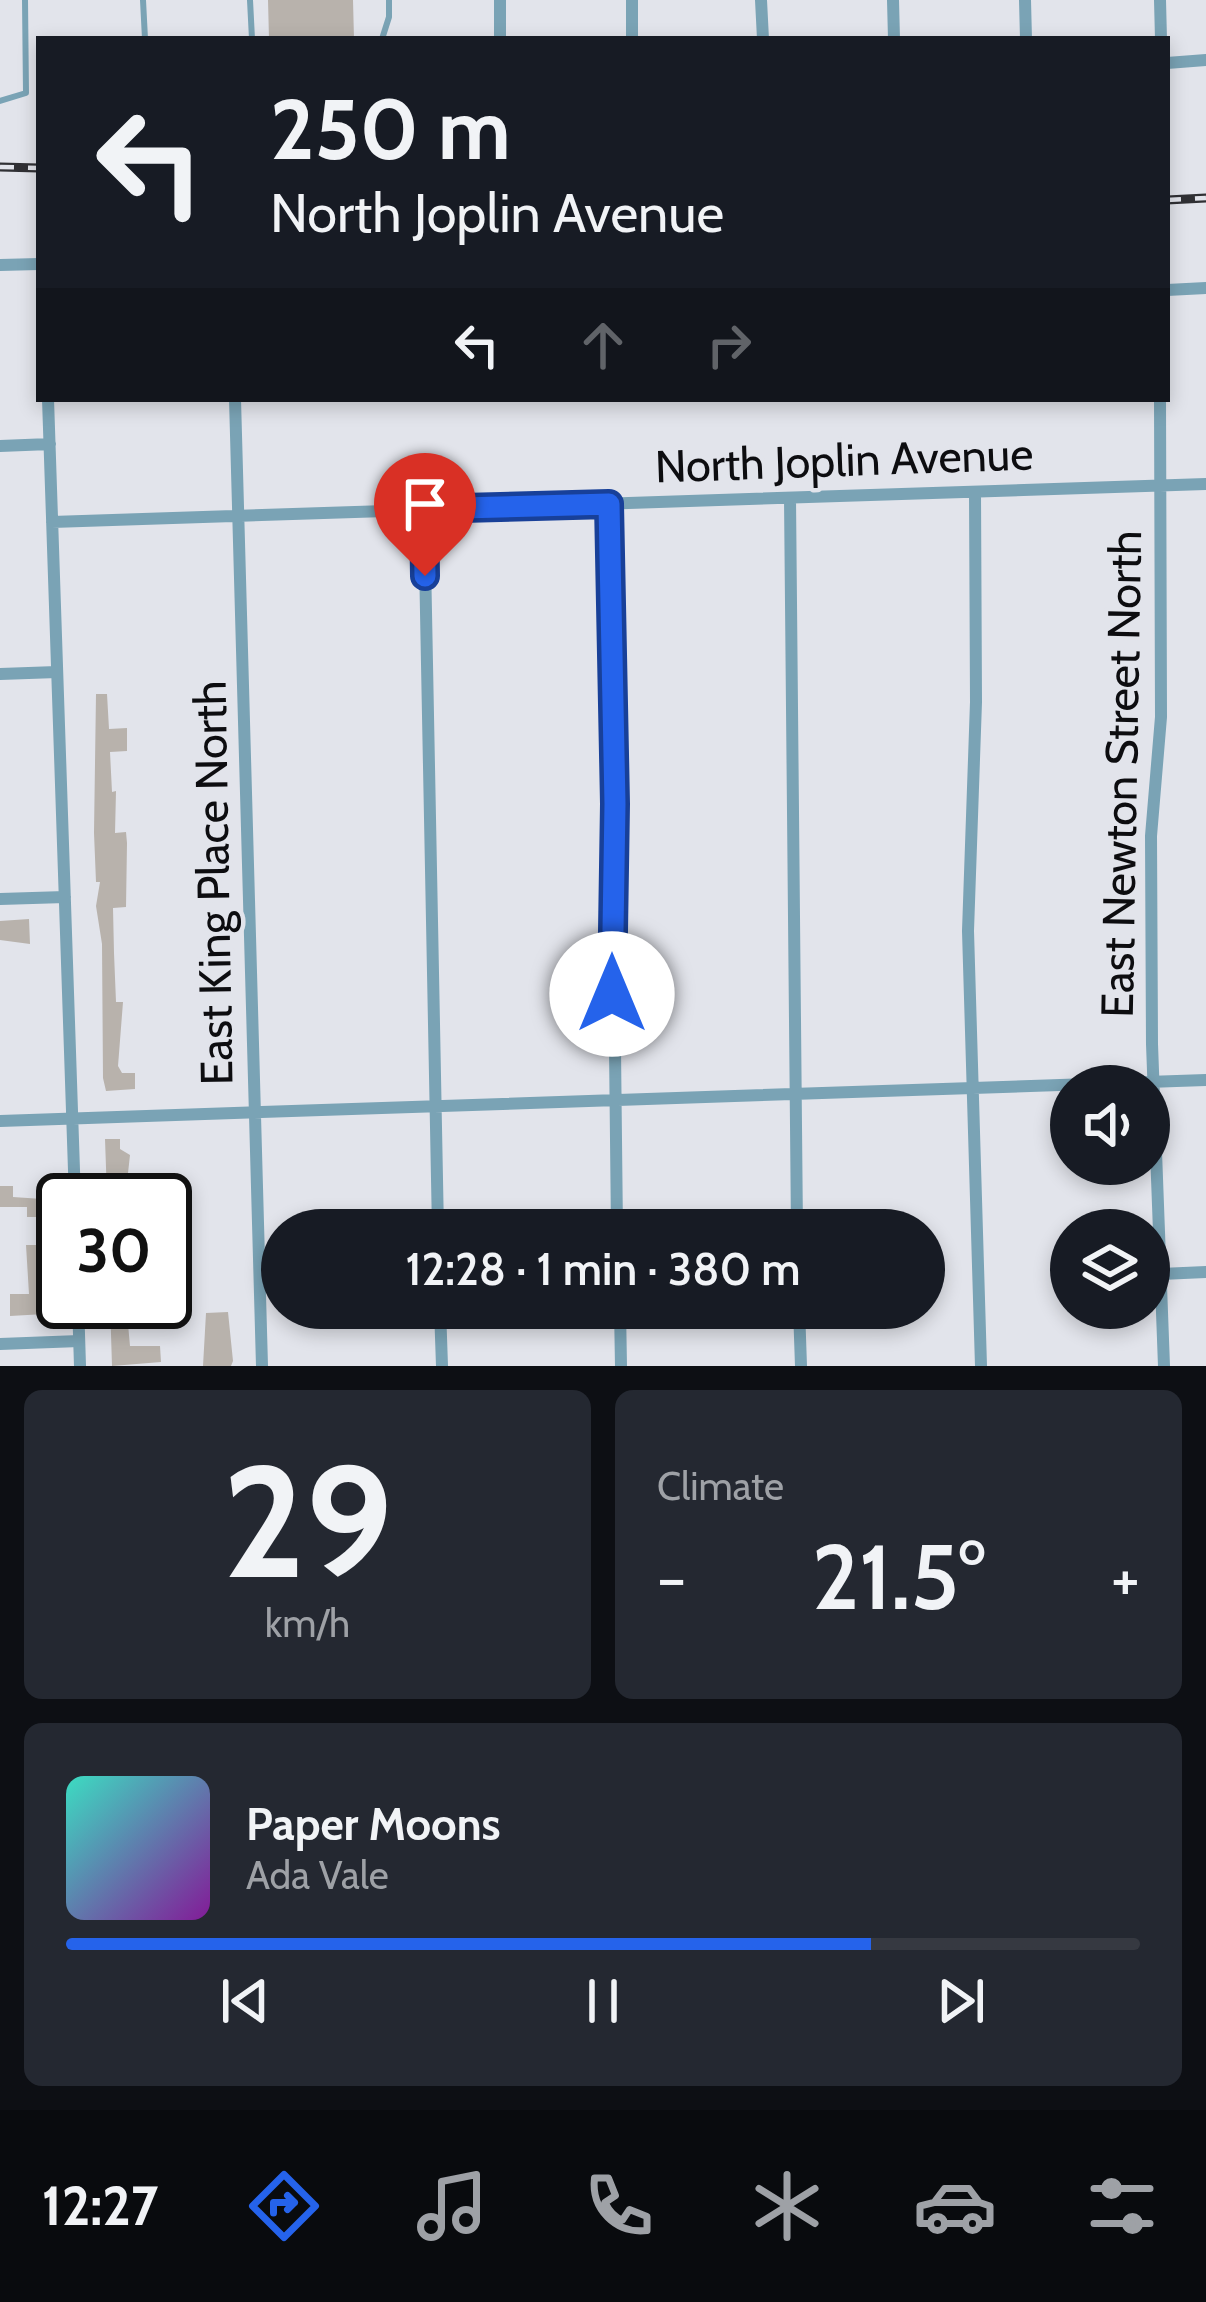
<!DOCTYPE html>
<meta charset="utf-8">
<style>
body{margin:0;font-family:Cabin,sans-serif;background:#242831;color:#f1f3f6;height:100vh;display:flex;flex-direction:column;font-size:45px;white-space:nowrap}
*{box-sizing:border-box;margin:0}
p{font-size:39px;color:#9ea1a6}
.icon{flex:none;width:66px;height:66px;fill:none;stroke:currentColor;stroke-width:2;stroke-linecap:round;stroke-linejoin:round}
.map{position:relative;height:1366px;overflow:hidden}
.drawer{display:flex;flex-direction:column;gap:24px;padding:24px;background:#0d0f14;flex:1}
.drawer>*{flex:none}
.hud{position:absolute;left:36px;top:36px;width:1134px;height:366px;border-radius:0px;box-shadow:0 6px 18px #0003;background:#171b24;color:#f1f3f6;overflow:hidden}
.buttons{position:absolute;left:1050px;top:1065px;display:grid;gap:24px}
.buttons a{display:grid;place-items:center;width:120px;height:120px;border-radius:50%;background:#171b24;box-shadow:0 6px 18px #0003;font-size:60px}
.speed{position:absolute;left:36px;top:1173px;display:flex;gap:24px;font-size:60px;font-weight:700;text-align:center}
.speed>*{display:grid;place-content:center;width:156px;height:156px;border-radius:50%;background:#171b24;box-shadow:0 6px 18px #0003;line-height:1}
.speed .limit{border:6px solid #111;border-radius:18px;background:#fff;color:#111}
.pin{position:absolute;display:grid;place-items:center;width:102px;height:102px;color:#fff;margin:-123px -51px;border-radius:50% 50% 50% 0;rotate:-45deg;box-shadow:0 0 12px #0007}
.pin .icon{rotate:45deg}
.me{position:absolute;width:132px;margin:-66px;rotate:0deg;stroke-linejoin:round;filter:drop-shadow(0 0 9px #0008)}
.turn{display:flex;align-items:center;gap:42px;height:252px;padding:0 36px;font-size:54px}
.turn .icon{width:156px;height:156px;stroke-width:2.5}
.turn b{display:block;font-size:84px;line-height:102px}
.lanes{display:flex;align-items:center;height:114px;padding:0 36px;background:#0003;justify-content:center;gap:60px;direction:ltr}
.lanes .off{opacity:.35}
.big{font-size:90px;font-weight:600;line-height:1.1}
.drawer .tile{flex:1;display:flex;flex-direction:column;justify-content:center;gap:18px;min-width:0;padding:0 42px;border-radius:18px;background:#242831}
.drawer .dial{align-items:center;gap:0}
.dial b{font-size:156px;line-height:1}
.song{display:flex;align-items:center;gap:36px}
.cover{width:144px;height:144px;border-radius:18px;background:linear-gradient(135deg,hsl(170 70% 55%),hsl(290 70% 35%))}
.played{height:12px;border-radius:6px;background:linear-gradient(90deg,#2563eb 75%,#363941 75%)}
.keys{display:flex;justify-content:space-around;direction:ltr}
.heat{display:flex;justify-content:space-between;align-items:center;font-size:66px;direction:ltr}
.drawer .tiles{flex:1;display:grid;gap:24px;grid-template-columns:1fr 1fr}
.tile:last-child{grid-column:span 2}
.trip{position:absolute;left:261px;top:1209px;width:684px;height:120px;border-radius:60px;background:#171b24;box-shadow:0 6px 18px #0003;font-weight:600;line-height:120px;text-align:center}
.menu{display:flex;height:192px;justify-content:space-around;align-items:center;background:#090b0e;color:#9ea1a6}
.menu .icon{width:84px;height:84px}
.menu .current{color:#2563eb}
.menu b{font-size:54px;color:#f1f3f6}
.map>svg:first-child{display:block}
.building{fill:#b8b2ac}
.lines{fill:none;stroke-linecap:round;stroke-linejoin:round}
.lane{stroke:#7aa3b5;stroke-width:6}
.street{stroke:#7aa3b5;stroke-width:12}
.rail-casing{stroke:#303034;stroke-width:9}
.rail{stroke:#e2e4eb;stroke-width:4.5;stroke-dasharray:14;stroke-linecap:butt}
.route-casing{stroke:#184099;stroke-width:30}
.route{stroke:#2563eb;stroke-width:21}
.labels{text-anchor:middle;stroke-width:9;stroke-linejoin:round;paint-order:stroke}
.street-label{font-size:45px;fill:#0d0d10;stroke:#e2e4eb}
</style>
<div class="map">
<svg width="1206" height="1366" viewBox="0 0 1206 1366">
<rect width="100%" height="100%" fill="#e2e4eb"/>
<path class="building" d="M 268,0 L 353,0 L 354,39 L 269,39 Z
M 96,694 L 107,694 L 109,729 L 127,728 L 127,751 L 110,752 L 112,792 L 116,791 L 115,833 L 126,832 L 127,843 L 126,907 L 113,908 L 114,953 L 116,1002 L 123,1002 L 118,1066 L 122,1073 L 135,1073 L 135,1089 L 106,1091 L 103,1078 L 102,944 L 96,906 L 100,882 L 96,882 L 94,833 Z
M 29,919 L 30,944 L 0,940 L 0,921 Z
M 105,1139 L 120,1139 L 120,1149 L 130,1155 L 125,1200 L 107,1196 Z
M 0,1186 L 13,1186 L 13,1197 L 42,1199 L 42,1217 L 27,1217 L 27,1207 L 0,1207 Z
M 26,1245 L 41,1245 L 45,1314 L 10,1316 L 10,1294 L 29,1294 Z
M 110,1302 L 126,1302 L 130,1346 L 160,1346 L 161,1362 L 112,1366 Z
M 228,1312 L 233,1361 L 231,1366 L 203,1366 L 206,1313 Z"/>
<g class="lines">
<path class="lane" d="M 143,0 L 145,39
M 250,0 L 252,39
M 382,39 L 389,17 L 389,0
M 0,101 L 26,93 L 25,0"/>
<path class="street" d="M 500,0 L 500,39
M 632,0 L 632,39
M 761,0 L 763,39
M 893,0 L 894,39
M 1025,0 L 1026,39
M 1160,0 L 1161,39
M 1167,63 L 1206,60
M 0,265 L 39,264
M 1167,290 L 1206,288
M 48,399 L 75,1200
M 235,399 L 262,1366
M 1160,399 L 1161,717 L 1151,836 L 1152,1044 L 1164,1366
M 0,446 L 50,444
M 975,492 L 976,702 L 968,931 L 981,1366
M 790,498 L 797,1230
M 609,504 L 617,1230
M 424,509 L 438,1230
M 52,522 L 1206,484
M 0,674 L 57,672
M 0,899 L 65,897
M 0,1121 L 1206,1080
M 1161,1274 L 1206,1272
M 78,1302 L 80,1366
M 440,1308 L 442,1366
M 620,1308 L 621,1366
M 799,1308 L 801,1366
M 0,1344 L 79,1341"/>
<defs>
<path id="rail" d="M 0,167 L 39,168
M 1167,200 L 1206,198"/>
</defs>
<use href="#rail" class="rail-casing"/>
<use href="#rail" class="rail"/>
</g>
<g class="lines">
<defs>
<path id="route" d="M 425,576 L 424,509 L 609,504 L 615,804 L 612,994"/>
</defs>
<use href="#route" class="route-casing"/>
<use href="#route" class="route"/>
</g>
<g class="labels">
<g class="street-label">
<text transform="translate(844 460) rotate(-2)" y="16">North Joplin Avenue</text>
<text transform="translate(1121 774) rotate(-89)" y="16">East Newton Street North</text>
<text transform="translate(213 883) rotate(-91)" y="16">East King Place North</text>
</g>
</g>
</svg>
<div class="buttons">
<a><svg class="icon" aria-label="sound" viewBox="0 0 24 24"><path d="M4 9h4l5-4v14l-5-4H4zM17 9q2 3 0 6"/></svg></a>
<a><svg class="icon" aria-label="layers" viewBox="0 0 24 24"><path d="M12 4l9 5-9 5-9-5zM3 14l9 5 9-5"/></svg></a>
</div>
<div class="speed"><div class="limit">30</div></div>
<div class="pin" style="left:425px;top:576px;background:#d93025"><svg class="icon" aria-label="arrive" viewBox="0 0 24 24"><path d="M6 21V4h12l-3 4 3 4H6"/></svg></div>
<svg class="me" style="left:612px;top:994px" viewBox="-20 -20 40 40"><circle r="19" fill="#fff"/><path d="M0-13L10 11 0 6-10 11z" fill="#2563eb"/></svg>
<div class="trip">12:28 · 1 min · 380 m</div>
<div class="hud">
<div class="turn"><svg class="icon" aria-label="left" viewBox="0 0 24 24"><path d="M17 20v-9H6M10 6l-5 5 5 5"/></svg><div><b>250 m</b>North Joplin Avenue</div></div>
<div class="lanes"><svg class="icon" aria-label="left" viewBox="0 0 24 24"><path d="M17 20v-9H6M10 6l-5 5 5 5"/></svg><svg class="icon off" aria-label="ahead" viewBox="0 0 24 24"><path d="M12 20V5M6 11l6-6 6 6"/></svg><svg class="icon off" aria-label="right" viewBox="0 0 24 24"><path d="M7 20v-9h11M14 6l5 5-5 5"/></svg></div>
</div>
</div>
<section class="drawer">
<div class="tiles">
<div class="tile dial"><b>29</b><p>km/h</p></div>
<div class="tile"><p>Climate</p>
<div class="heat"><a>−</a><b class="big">21.5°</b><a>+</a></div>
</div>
<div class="tile">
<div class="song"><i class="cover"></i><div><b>Paper Moons</b><p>Ada Vale</p></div></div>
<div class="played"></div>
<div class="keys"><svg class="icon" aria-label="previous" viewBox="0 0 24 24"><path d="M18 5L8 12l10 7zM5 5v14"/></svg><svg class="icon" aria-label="pause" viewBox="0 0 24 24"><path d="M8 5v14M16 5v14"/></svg><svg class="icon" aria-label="next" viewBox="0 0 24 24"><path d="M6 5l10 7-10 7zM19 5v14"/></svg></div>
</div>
</div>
</section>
<nav class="menu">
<b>12:27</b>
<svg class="icon current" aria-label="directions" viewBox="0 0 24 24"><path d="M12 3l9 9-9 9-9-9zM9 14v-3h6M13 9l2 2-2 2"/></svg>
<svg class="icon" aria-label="music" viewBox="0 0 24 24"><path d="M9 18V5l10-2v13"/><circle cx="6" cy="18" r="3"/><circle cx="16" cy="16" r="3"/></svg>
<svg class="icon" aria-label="phone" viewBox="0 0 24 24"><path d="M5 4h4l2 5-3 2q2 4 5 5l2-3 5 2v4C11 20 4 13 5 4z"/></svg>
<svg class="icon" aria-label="climate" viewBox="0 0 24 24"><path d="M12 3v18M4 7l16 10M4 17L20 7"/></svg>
<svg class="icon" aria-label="car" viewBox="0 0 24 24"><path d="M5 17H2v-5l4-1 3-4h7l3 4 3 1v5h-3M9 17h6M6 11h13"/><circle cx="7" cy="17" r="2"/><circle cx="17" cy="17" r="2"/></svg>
<svg class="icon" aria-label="filters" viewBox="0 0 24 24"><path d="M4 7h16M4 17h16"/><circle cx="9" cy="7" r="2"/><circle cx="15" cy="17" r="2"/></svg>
</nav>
